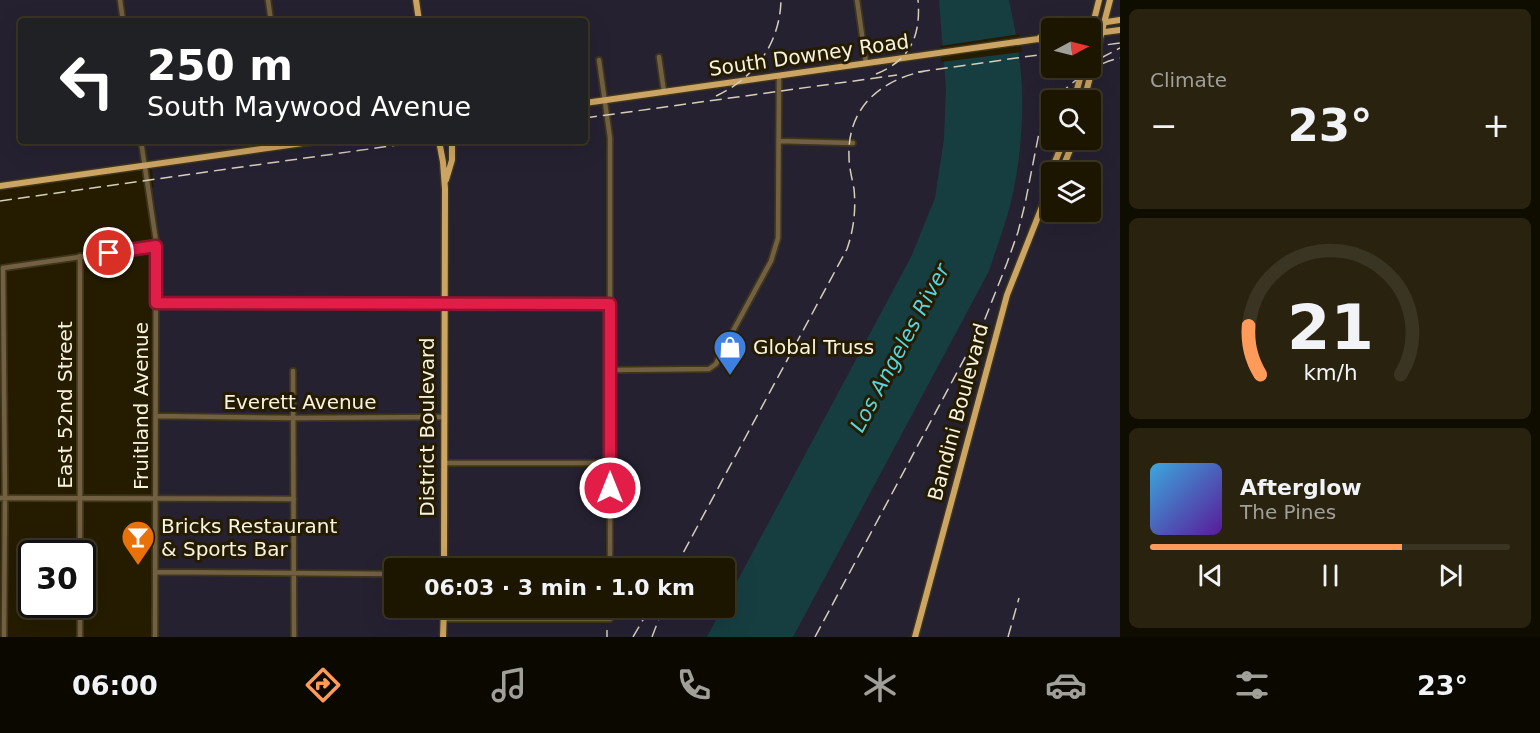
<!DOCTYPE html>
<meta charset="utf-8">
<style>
body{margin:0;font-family:"DejaVu Sans",sans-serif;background:#29220f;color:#f1f3f6;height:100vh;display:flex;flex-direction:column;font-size:22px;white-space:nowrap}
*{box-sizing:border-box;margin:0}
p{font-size:20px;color:#a09f99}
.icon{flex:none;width:33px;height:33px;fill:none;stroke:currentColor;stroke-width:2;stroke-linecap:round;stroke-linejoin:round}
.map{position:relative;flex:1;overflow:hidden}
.details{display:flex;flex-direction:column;gap:9px;padding:9px;background:#0f0c00;width:420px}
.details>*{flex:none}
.top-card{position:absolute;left:18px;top:18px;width:570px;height:126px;border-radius:6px;box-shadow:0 6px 24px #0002,0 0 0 2px #3a3422;background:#202124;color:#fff;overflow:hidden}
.needle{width:39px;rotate:83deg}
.fabs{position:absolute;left:1041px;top:18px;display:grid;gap:12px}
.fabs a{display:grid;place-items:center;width:60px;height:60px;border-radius:6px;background:#1c1500;box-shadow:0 6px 24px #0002,0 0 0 2px #3a3422;font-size:30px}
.speed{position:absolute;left:18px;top:540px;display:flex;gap:12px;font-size:30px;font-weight:700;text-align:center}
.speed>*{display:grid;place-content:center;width:78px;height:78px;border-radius:50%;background:#1c1500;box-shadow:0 6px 24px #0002,0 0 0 2px #3a3422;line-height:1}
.speed .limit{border:3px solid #111;border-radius:9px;background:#fff;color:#111}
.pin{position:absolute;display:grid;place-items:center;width:51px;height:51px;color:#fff;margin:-26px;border:3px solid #fff;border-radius:50%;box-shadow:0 2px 6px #0007}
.me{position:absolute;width:66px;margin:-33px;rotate:0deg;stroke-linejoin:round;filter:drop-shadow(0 0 4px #0008)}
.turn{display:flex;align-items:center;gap:21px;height:126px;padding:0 30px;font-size:27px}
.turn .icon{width:78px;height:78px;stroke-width:2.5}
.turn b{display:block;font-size:42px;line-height:51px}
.big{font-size:45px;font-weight:800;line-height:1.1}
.details .widget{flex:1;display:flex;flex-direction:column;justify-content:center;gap:9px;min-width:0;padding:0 21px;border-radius:9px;background:#29220f}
.details .dial{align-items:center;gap:0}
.dial svg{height:156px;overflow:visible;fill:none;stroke:#3a3422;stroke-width:7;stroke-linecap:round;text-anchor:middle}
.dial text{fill:#f1f3f6;stroke:none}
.song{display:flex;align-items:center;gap:18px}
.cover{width:72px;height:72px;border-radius:9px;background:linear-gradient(135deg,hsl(200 70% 55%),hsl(270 70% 35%))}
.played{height:6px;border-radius:3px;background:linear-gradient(90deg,#ff9b5a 70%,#3a3422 70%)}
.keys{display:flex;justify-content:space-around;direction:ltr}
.heat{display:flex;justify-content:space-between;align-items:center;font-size:33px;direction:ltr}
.trip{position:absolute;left:384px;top:558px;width:351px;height:60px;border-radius:6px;background:#1c1500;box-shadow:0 6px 24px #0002,0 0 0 2px #3a3422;font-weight:800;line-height:60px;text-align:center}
.menu{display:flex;height:96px;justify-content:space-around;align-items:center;background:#0b0800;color:#a09f99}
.menu .icon{width:42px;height:42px}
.menu .active{color:#ff9b5a}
.menu b{font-size:27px;color:#f1f3f6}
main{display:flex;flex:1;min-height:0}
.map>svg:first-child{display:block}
.industrial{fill:#262131;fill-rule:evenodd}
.water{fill:#163e41}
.pier{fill:#251c00}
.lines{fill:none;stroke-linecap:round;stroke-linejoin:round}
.minor-casing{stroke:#3e361b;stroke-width:8}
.major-casing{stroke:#3e361b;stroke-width:9}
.minor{stroke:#736043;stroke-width:4.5}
.major{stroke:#cca464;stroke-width:6}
.rail{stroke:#d4ceba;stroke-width:1.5;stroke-dasharray:12 6;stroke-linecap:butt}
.route-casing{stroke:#92132f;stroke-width:15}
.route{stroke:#e11d48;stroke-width:10}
.labels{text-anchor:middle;stroke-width:6;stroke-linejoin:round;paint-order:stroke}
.street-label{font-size:20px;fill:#f8f3e1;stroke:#251c00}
.poi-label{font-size:20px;fill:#f8f3e1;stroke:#251c00;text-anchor:start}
.water-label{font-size:21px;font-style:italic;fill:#55d5e1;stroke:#251c00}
</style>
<main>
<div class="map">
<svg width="1120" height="637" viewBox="0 0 1120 637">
<rect width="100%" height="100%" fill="#251c00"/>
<path class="industrial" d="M 0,0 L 1120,0 L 1120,637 L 155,637 L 155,250 L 147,189 L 154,187 L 151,162 L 0,183 ZM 21,21 L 585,21 L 585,141 L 21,141 ZM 1052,28 L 1090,28 L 1090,68 L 1052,68 ZM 1052,100 L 1090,100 L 1090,140 L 1052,140 ZM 1052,172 L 1090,172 L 1090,212 L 1052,212 ZM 394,568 L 724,568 L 724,608 L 394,608 Z"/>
<path class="water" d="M 939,0 L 1009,0 C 1013,21 1018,42 1020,64 C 1026,112 1020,176 1005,223 C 1000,239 994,255 989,271 L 793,637 L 707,637 L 722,608 L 724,608 L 725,604 L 911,257 L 935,198 L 944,139 L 946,89 Z"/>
<path class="pier" d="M 1019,34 L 1022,52 L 941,62 L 940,46 Z"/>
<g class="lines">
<defs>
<path id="minor" d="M 120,0 L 123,21
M 268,0 L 271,21
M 857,0 L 866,63
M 659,57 L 664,92
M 599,60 L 610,138 L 610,568
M 141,141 L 156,241 L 155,637
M 779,141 L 853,143
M 80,256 L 80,554
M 3,268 L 5,498 L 4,637
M 3,268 L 156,246
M 156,303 L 610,304
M 610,370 L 709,369 L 716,364 L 721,353 L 771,261 L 778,238 L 779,77
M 293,371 L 294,637
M 156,416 L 294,418 L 444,417
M 444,463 L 610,463
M 0,498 L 294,499
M 155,572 L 394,574
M 80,604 L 80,637
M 444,619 L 610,619 L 610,608"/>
<path id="major" d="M 416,0 L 419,21
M 1068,28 L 1120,20
M 1090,34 L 1120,30
M 1090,36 L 1099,0
M 1038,39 L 1043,35 L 1052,33
M 1074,100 L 1083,68
M 1084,100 L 1110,0
M 585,103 L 1038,39 L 1044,41 L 1052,40
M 439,141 L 443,162 L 445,189 L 444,568
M 1061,172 L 1074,140
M 446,180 L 452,160 L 452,141
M 0,186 L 317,141
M 1045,199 L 1043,191 L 1064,140
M 443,637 L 444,608
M 915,637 L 1007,295 L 1045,199 L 1052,194"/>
</defs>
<use href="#minor" class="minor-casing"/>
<use href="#major" class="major-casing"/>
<use href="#minor" class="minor"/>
<use href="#major" class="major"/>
<path class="rail" d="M 1090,47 L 1120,43
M 1101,58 L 1120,48
M 918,72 L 1052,53
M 876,74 C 911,60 921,35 918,0
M 1059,95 C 1077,78 1096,63 1120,58
M 716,96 C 755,78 780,43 781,0
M 585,118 L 897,75
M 0,201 L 426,141
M 675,568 L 847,249 C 854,229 856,209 854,189 C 852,178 849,167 849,157 C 847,108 880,80 925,71
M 607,630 L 607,637
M 633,637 L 650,608
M 652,637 L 663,608
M 815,637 L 983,324 L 1007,263 L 1018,232 L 1025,204 L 1039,133 L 1044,118 L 1052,105
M 1008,637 L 1019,598"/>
</g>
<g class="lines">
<defs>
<path id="route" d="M 109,253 L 156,246 L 156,303 L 610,304 L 610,488"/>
</defs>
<use href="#route" class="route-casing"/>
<use href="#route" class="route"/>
</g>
<defs>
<symbol id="shop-pin" viewBox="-11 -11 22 30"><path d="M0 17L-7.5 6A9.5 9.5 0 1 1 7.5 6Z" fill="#3f7fe0" stroke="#251c00"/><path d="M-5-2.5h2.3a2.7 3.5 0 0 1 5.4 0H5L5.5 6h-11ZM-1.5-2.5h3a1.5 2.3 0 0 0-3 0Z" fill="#fff"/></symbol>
<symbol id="bar-pin" viewBox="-11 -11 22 30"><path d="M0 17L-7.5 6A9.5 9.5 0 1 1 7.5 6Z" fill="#e8710a" stroke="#251c00"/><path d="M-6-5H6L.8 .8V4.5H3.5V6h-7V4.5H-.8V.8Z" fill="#fff"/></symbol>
</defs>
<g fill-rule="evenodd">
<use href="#shop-pin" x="711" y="328" width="38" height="52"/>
<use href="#bar-pin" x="119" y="518" width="38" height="52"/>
</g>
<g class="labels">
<g class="street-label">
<text transform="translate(809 55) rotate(-8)" y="7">South Downey Road</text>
<text x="300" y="409">Everett Avenue</text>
<text transform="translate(65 405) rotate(-90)" y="7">East 52nd Street</text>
<text transform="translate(141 406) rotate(-90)" y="7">Fruitland Avenue</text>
<text transform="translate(958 412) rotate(-75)" y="7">Bandini Boulevard</text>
<text transform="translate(427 427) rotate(-90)" y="7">District Boulevard</text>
</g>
<g class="poi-label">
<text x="753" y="354">Global Truss</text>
<text x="161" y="533">Bricks Restaurant<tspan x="161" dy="23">&amp; Sports Bar</tspan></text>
</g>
<g class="water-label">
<text transform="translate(900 348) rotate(-62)" y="7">Los Angeles River</text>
</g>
</g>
</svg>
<div class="fabs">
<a><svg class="needle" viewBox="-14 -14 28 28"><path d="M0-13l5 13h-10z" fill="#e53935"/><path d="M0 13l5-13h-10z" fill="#a09f99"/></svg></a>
<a><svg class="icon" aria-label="search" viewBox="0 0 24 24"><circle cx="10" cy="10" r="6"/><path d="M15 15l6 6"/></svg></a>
<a><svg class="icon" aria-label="layers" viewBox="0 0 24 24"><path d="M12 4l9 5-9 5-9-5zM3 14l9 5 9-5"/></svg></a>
</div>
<div class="speed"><div class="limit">30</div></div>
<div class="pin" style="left:109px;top:253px;background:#d93025"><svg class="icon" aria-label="arrive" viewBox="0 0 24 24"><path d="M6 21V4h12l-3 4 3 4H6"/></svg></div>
<svg class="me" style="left:610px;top:488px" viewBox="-20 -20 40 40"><circle r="17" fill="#e11d48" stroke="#fff" stroke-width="3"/><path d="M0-11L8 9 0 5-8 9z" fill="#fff"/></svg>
<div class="trip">06:03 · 3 min · 1.0 km</div>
<div class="top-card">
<div class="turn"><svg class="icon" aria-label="left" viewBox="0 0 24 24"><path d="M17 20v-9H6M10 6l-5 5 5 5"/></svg><div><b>250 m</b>South Maywood Avenue</div></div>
</div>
</div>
<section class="details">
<div class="widget"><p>Climate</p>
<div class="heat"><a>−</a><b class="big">23°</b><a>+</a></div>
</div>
<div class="widget dial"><svg viewBox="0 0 100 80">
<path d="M14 69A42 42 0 1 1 86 69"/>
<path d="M14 69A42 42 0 0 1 8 44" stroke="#ff9b5a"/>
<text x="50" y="56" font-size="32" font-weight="700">21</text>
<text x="50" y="72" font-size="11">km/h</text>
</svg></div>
<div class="widget">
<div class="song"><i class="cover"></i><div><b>Afterglow</b><p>The Pines</p></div></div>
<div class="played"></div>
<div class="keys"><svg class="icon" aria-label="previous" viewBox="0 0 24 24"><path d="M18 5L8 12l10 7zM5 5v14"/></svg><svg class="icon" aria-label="pause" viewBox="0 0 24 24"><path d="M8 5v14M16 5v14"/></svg><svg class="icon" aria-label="next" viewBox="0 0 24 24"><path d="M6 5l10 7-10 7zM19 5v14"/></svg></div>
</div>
</section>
</main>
<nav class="menu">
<b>06:00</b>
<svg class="icon active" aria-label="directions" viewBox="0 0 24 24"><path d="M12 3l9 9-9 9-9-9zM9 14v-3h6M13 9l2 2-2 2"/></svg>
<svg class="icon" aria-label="music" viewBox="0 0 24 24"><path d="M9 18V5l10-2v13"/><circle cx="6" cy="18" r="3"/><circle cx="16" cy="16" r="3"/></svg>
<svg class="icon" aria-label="phone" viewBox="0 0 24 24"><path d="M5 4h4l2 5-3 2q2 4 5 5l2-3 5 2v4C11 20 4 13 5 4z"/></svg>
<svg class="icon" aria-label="climate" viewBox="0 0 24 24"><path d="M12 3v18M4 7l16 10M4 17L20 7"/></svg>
<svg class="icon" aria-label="car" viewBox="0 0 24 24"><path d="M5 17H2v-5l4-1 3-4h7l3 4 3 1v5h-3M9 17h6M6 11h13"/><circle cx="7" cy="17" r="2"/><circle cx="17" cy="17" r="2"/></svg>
<svg class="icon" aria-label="filters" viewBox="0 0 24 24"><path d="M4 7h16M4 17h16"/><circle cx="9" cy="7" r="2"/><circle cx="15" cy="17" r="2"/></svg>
<b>23°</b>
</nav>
